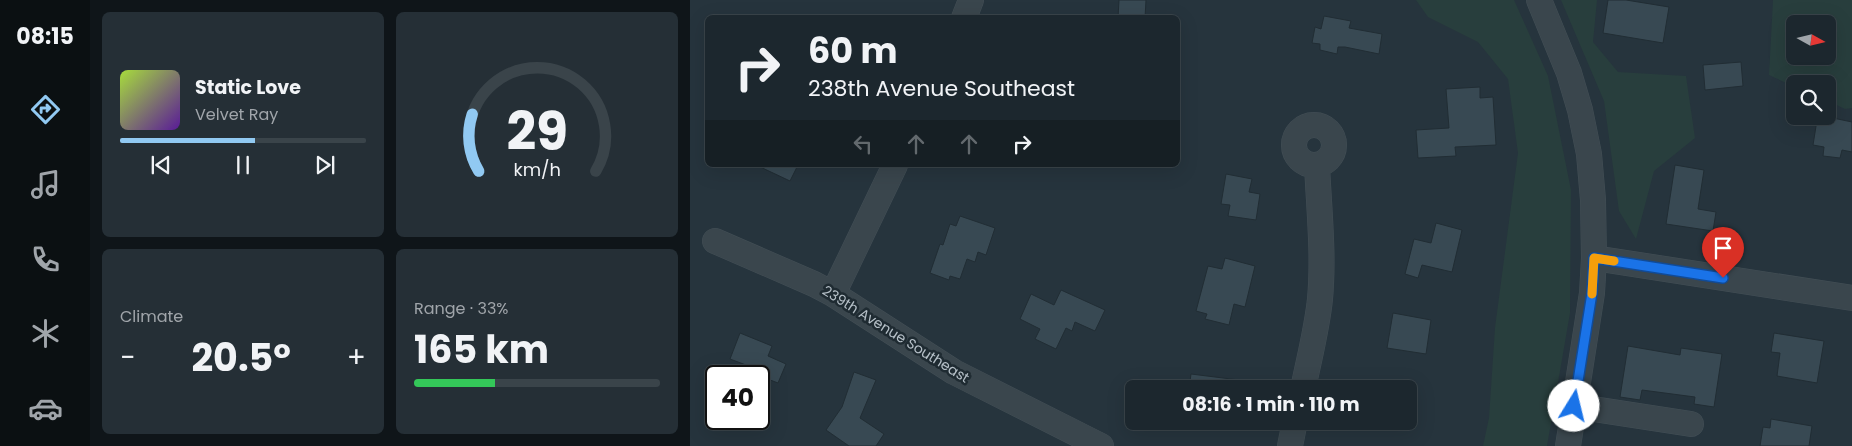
<!DOCTYPE html>
<meta charset="utf-8">
<style>
body{margin:0;font-family:Poppins,sans-serif;background:#252f36;color:#f1f3f6;height:100vh;display:flex;flex-direction:column;font-size:19px;white-space:nowrap}
*{box-sizing:border-box;margin:0}
p{font-size:16px;color:#a0a5aa}
.icon{flex:none;width:28px;height:28px;fill:none;stroke:currentColor;stroke-width:2;stroke-linecap:round;stroke-linejoin:round}
.map{position:relative;flex:1;overflow:hidden}
.panel{display:flex;flex-direction:column;gap:12px;padding:12px;background:#0f1519;width:600px}
.panel>*{flex:none}
.top-card{position:absolute;left:15px;top:15px;width:475px;height:152px;border-radius:8px;box-shadow:0 5px 20px #0002,0 0 0 1px #3a444a;background:#1c272e;color:#f1f3f6;overflow:hidden}
.needle{width:32px;rotate:98deg}
.buttons{position:absolute;left:1096px;top:15px;display:grid;gap:10px}
.buttons a{display:grid;place-items:center;width:50px;height:50px;border-radius:8px;background:#1c272e;box-shadow:0 5px 20px #0002,0 0 0 1px #3a444a;font-size:25px}
.speed{position:absolute;left:15px;top:365px;display:flex;gap:10px;font-size:25px;font-weight:700;text-align:center}
.speed>*{display:grid;place-content:center;width:65px;height:65px;border-radius:50%;background:#1c272e;box-shadow:0 5px 20px #0002,0 0 0 1px #3a444a;line-height:1}
.speed .limit{border:2px solid #111;border-radius:8px;background:#fff;color:#111}
.pin{position:absolute;display:grid;place-items:center;width:42px;height:42px;color:#fff;margin:-51px -21px;border-radius:50% 50% 50% 0;rotate:-45deg;box-shadow:0 0 5px #0007}
.pin .icon{rotate:45deg}
.me{position:absolute;width:55px;margin:-28px;rotate:9deg;stroke-linejoin:round;filter:drop-shadow(0 0 4px #0008)}
.turn{display:flex;align-items:center;gap:18px;height:105px;padding:0 20px;font-size:22px}
.turn .icon{width:65px;height:65px;stroke-width:2.5}
.turn b{display:block;font-size:35px;line-height:42px}
.lanes{display:flex;align-items:center;height:48px;padding:0 20px;background:#0003;justify-content:center;gap:25px;direction:ltr}
.lanes .off{opacity:.35}
.big{font-size:38px;font-weight:700;line-height:1.1}
.panel .widget{flex:1;display:flex;flex-direction:column;justify-content:center;gap:8px;min-width:0;padding:0 18px;border-radius:8px;background:#252f36}
.panel .dial{align-items:center;gap:0}
.dial svg{height:130px;overflow:visible;fill:none;stroke:#3a444a;stroke-width:7;stroke-linecap:round;text-anchor:middle}
.dial text{fill:#f1f3f6;stroke:none}
.song{display:flex;align-items:center;gap:15px}
.cover{width:60px;height:60px;border-radius:8px;background:linear-gradient(135deg,hsl(80 70% 55%),hsl(270 70% 35%))}
.played{height:5px;border-radius:2px;background:linear-gradient(90deg,#91c9f2 55%,#3a444a 55%)}
.keys{display:flex;justify-content:space-around;direction:ltr}
.heat{display:flex;justify-content:space-between;align-items:center;font-size:28px;direction:ltr}
.charge{height:8px;border-radius:4px;background:linear-gradient(90deg,#34c759 33%,#3a444a 0)}
.panel .tiles{flex:1;display:grid;gap:12px;grid-template-columns:repeat(2,1fr)}
.trip{position:absolute;left:435px;top:380px;width:292px;height:50px;border-radius:8px;background:#1c272e;box-shadow:0 5px 20px #0002,0 0 0 1px #3a444a;font-weight:700;line-height:50px;text-align:center}
main{display:flex;flex:1;min-height:0}
.tab-bar{display:flex;flex-direction:column;width:90px;justify-content:space-around;align-items:center;background:#0b1012;color:#a0a5aa}
.tab-bar .icon{width:35px;height:35px}
.tab-bar .selected{color:#91c9f2}
.tab-bar b{font-size:22px;color:#f1f3f6}
.map>svg:first-child{display:block}
.green{fill:#283e3d;fill-rule:evenodd}
.building{fill:#384953;stroke:#212d34}
.lines{fill:none;stroke-linecap:round;stroke-linejoin:round}
.minor-casing{stroke:#434f56;stroke-width:26}
.minor{stroke:#3a464d;stroke-width:25}
.route-casing{stroke:#114b97;stroke-width:12}
.route{stroke:#1a73e8;stroke-width:9}
.slow{stroke:#f59e0b;stroke-width:9}
.labels{text-anchor:middle;stroke-width:5;stroke-linejoin:round;paint-order:stroke}
.street-label{font-size:14px;fill:#b6c0c8;stroke:#1f2b32}
</style>
<main>
<nav class="tab-bar">
<b>08:15</b>
<svg class="icon selected" aria-label="directions" viewBox="0 0 24 24"><path d="M12 3l9 9-9 9-9-9zM9 14v-3h6M13 9l2 2-2 2"/></svg>
<svg class="icon" aria-label="music" viewBox="0 0 24 24"><path d="M9 18V5l10-2v13"/><circle cx="6" cy="18" r="3"/><circle cx="16" cy="16" r="3"/></svg>
<svg class="icon" aria-label="phone" viewBox="0 0 24 24"><path d="M5 4h4l2 5-3 2q2 4 5 5l2-3 5 2v4C11 20 4 13 5 4z"/></svg>
<svg class="icon" aria-label="climate" viewBox="0 0 24 24"><path d="M12 3v18M4 7l16 10M4 17L20 7"/></svg>
<svg class="icon" aria-label="car" viewBox="0 0 24 24"><path d="M5 17H2v-5l4-1 3-4h7l3 4 3 1v5h-3M9 17h6M6 11h13"/><circle cx="7" cy="17" r="2"/><circle cx="17" cy="17" r="2"/></svg>
</nav>
<section class="panel">
<div class="tiles">
<div class="widget">
<div class="song"><i class="cover"></i><div><b>Static Love</b><p>Velvet Ray</p></div></div>
<div class="played"></div>
<div class="keys"><svg class="icon" aria-label="previous" viewBox="0 0 24 24"><path d="M18 5L8 12l10 7zM5 5v14"/></svg><svg class="icon" aria-label="pause" viewBox="0 0 24 24"><path d="M8 5v14M16 5v14"/></svg><svg class="icon" aria-label="next" viewBox="0 0 24 24"><path d="M6 5l10 7-10 7zM19 5v14"/></svg></div>
</div>
<div class="widget dial"><svg viewBox="0 0 100 80">
<path d="M14 69A42 42 0 1 1 86 69"/>
<path d="M14 69A42 42 0 0 1 10 34" stroke="#91c9f2"/>
<text x="50" y="56" font-size="32" font-weight="700">29</text>
<text x="50" y="72" font-size="11">km/h</text>
</svg></div>
<div class="widget"><p>Climate</p>
<div class="heat"><a>−</a><b class="big">20.5°</b><a>+</a></div>
</div>
<div class="widget"><p>Range · 33%</p><b class="big">165 km</b><div class="charge"></div></div>
</div>
</section>
<div class="map">
<svg width="1162" height="446" viewBox="0 0 1162 446">
<rect width="100%" height="100%" fill="#26343d"/>
<path class="green" d="M 726,0 L 824,0 L 858,76 L 881,190 L 880,313 L 857,446 L 793,446 L 799,418 L 805,328 L 828,153 L 818,79 L 788,42 L 738,17 Z
M 871,0 L 907,0 L 903,42 L 928,72 L 996,76 L 1005,138 L 964,171 L 946,239 L 929,211 L 914,101 Z
M 1083,0 L 1162,0 L 1162,108 L 1155,109 L 1138,101 L 1138,84 L 1105,84 L 1105,87 L 1079,75 ZM 1105,24 L 1138,24 L 1138,56 L 1105,56 Z"/>
<path class="building" d="M 429,0 L 456,0 L 455,18 L 428,18 Z
M 918,0 L 936,0 L 979,7 L 973,43 L 913,33 Z
M 634,16 L 661,21 L 659,28 L 692,34 L 689,54 L 655,47 L 648,47 L 647,54 L 630,50 L 630,44 L 622,43 L 625,27 L 631,29 Z
M 1051,62 L 1053,86 L 1015,90 L 1013,65 Z
M 790,87 L 790,98 L 803,97 L 806,145 L 765,147 L 766,156 L 728,158 L 726,130 L 759,128 L 756,89 Z
M 1143,118 L 1162,122 L 1162,152 L 1152,150 L 1150,158 L 1133,156 L 1134,147 L 1123,145 L 1127,120 L 1142,123 Z
M 66,165 L 108,165 L 100,181 Z
M 985,165 L 1014,170 L 1008,209 L 1026,212 L 1023,231 L 976,224 Z
M 536,174 L 562,179 L 559,192 L 570,194 L 566,220 L 538,216 L 540,205 L 531,204 Z
M 270,216 L 305,228 L 296,255 L 288,252 L 285,262 L 277,259 L 270,279 L 260,276 L 259,280 L 240,273 L 250,244 L 253,245 L 260,224 L 266,226 Z
M 746,223 L 772,230 L 762,272 L 732,265 L 728,278 L 715,274 L 724,239 L 741,243 Z
M 535,258 L 565,266 L 555,307 L 544,304 L 539,325 L 515,319 L 517,314 L 506,311 L 518,266 L 532,269 Z
M 371,290 L 415,310 L 405,331 L 385,322 L 382,331 L 376,328 L 366,349 L 345,339 L 350,329 L 330,319 L 341,294 L 364,305 Z
M 703,313 L 741,320 L 736,354 L 697,348 Z
M 50,333 L 82,346 L 78,356 L 96,364 L 88,383 L 62,373 L 64,368 L 40,359 Z
M 1084,333 L 1134,341 L 1127,383 L 1087,376 L 1090,353 L 1081,352 Z
M 938,346 L 990,355 L 991,348 L 1032,354 L 1024,407 L 1004,404 L 1005,397 L 952,390 L 950,400 L 930,397 Z
M 164,372 L 186,380 L 170,418 L 194,434 L 186,446 L 159,446 L 136,430 L 152,407 Z
M 501,374 L 549,380 L 549,389 L 499,389 Z
M 1081,419 L 1122,426 L 1119,446 L 1070,446 L 1073,427 L 1080,428 Z"/>
<g class="lines">
<defs>
<path id="minor" d="M 849,0 L 879,73 L 890,110 L 899,154 L 903,200 L 904,258 L 902,293 L 878,446
M 274,18 L 281,0
M604 145a20 20 0 1 1 40 0a20 20 0 1 1-40 0Z
M 25,241 L 124,284 L 143,294 L 264,372 L 411,446
M 904,258 L 1162,298
M 143,294 L 205,165
M 613,389 C 619,359 627,329 630,299 C 634,255 629,209 627,165
M 884,406 L 1001,424
M 600,446 L 605,421"/>
</defs>
<use href="#minor" class="minor-casing"/>
<use href="#minor" class="minor"/>
</g>
<g class="lines">
<defs>
<path id="route" d="M 884,406 L 902,293 L 904,258 L 1033,278"/>
</defs>
<use href="#route" class="route-casing"/>
<use href="#route" class="route"/>
<path class="slow" d="M 902,294 L 904,258 L 924,261"/>
</g>
<g class="labels">
<g class="street-label">
<text transform="translate(206 334) rotate(32)" y="5">239th Avenue Southeast</text>
</g>
</g>
</svg>
<div class="buttons">
<a><svg class="needle" viewBox="-14 -14 28 28"><path d="M0-13l5 13h-10z" fill="#e53935"/><path d="M0 13l5-13h-10z" fill="#a0a5aa"/></svg></a>
<a><svg class="icon" aria-label="search" viewBox="0 0 24 24"><circle cx="10" cy="10" r="6"/><path d="M15 15l6 6"/></svg></a>
</div>
<div class="speed"><div class="limit">40</div></div>
<div class="pin" style="left:1033px;top:278px;background:#d93025"><svg class="icon" aria-label="arrive" viewBox="0 0 24 24"><path d="M6 21V4h12l-3 4 3 4H6"/></svg></div>
<svg class="me" style="left:884px;top:406px" viewBox="-20 -20 40 40"><circle r="19" fill="#fff"/><path d="M0-13L10 11 0 6-10 11z" fill="#1a73e8"/></svg>
<div class="trip">08:16 · 1 min · 110 m</div>
<div class="top-card">
<div class="turn"><svg class="icon" aria-label="right" viewBox="0 0 24 24"><path d="M7 20v-9h11M14 6l5 5-5 5"/></svg><div><b>60 m</b>238th Avenue Southeast</div></div>
<div class="lanes"><svg class="icon off" aria-label="left" viewBox="0 0 24 24"><path d="M17 20v-9H6M10 6l-5 5 5 5"/></svg><svg class="icon off" aria-label="ahead" viewBox="0 0 24 24"><path d="M12 20V5M6 11l6-6 6 6"/></svg><svg class="icon off" aria-label="ahead" viewBox="0 0 24 24"><path d="M12 20V5M6 11l6-6 6 6"/></svg><svg class="icon" aria-label="right" viewBox="0 0 24 24"><path d="M7 20v-9h11M14 6l5 5-5 5"/></svg></div>
</div>
</div>
</main>
